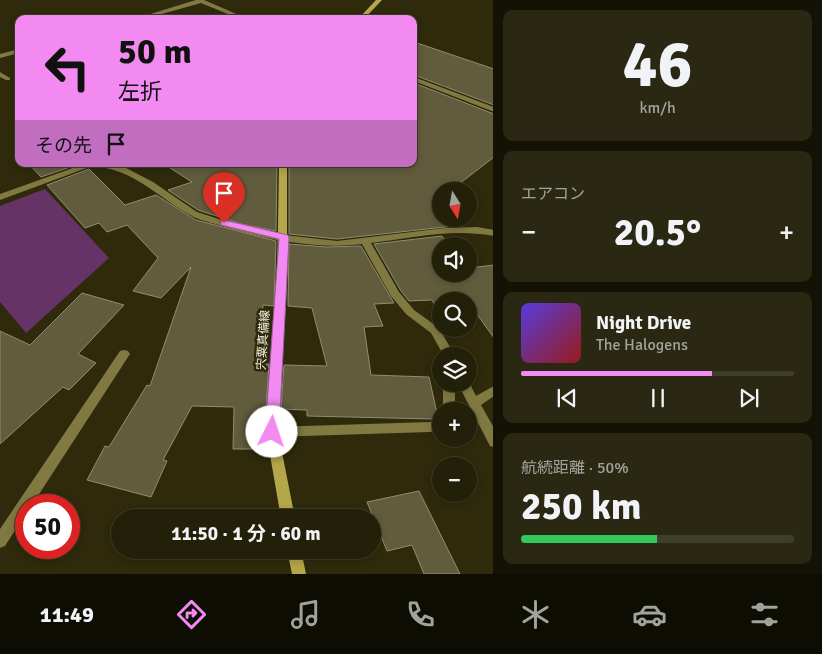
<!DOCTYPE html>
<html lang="ja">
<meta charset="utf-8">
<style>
body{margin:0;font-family:Signika,"Noto Sans JP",sans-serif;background:#2a2812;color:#f1f3f6;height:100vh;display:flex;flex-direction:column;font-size:19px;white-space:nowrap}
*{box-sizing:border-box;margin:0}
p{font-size:16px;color:#a2a39c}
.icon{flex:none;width:28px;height:28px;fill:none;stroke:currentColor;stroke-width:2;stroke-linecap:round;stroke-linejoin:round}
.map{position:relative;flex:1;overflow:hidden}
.drawer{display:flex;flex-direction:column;gap:10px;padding:10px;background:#131204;width:329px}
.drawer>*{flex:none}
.banner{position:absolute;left:15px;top:15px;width:402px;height:152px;border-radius:10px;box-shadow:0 2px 8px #0003,0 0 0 1px #3f3e29;background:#f28af2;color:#111;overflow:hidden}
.needle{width:32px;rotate:169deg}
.buttons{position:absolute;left:432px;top:182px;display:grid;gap:10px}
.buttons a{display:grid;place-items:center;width:45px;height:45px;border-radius:50%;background:#222008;box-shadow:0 2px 8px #0003,0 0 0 1px #3f3e29;font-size:25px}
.speed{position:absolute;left:15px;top:494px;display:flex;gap:10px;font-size:25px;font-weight:700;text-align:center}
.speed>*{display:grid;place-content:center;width:65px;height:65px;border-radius:50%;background:#222008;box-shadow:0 2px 8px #0003,0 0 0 1px #3f3e29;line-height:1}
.speed .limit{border:8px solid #d22;background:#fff;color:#111}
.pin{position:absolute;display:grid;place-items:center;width:42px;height:42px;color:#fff;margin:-51px -21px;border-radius:50% 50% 50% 0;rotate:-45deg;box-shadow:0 0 5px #0007}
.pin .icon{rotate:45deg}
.me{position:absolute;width:55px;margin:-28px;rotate:4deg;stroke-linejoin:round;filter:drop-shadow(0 0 4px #0008)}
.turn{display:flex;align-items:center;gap:18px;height:105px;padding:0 20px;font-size:22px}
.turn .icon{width:65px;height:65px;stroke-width:2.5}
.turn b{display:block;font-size:35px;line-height:42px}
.then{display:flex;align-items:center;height:48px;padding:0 20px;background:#0003;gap:10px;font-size:19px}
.big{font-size:38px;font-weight:700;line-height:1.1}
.drawer .tile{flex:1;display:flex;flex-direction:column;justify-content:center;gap:8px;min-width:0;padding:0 18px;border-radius:10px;background:#2a2812}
.drawer .dial{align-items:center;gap:0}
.dial b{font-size:65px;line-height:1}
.song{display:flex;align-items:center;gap:15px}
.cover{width:60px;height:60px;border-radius:8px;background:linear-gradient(135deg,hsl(250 70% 55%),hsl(0 70% 35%))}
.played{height:5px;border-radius:2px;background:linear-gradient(90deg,#f28af2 70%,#3f3e29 70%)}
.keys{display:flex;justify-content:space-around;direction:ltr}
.heat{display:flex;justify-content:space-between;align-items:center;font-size:28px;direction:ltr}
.charge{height:8px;border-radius:4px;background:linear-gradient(90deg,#34c759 50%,#3f3e29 0)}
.trip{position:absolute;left:111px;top:509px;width:270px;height:50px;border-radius:25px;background:#222008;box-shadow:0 2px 8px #0003,0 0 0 1px #3f3e29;font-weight:700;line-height:50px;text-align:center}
.menu{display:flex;height:80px;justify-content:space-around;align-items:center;background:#0e0d03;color:#a2a39c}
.menu .icon{width:35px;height:35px}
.menu .current{color:#f28af2}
.menu b{font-size:22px;color:#f1f3f6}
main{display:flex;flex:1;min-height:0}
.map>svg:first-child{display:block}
.green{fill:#653365}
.building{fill:#615c3d;stroke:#928d6d}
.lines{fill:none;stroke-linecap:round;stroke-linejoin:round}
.street{fill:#817942;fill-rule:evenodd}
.secondary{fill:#b4a64a;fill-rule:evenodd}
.route{fill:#f28af2;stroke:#9d5a9d}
.labels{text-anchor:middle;stroke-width:5;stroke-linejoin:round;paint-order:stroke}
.street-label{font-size:12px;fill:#f4f1e0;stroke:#2e2a0b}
</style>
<main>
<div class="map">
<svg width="494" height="574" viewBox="0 0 494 574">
<rect width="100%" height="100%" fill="#2e2a0b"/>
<path class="green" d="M 45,189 L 109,258 L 26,333 L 0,302 L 0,206 Z"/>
<path class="building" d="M 414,42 L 494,69 L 494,105 L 414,75 Z
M 414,83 L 494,114 L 494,157 L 450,191 L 441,191 L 441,198 L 431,206 L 441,211 L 441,219 L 462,221 L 454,226 L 337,239 L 289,234 L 289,164 L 414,164 Z
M 29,164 L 79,164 L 41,177 Z
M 164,164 L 277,164 L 276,231 L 241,224 L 198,210 L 168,190 L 192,182 Z
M 89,169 L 125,205 L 156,195 L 196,220 L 276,241 L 274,306 L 263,305 L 259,364 L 269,364 L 266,409 L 258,408 L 259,449 L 233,449 L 234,407 L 192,406 L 163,460 L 167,461 L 151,497 L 87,480 L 105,446 L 109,447 L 147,385 L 150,386 L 191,267 L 161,298 L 133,291 L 158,258 L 127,225 L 107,232 L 99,223 L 85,228 L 47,185 Z
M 442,236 L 449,246 L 441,246 L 441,274 L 469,274 L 469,268 L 494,265 L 494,338 L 474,310 L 469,311 L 469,301 L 441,301 L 440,314 L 432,300 L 409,301 L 401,291 L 374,244 Z
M 289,244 L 326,247 L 361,246 L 394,303 L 374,304 L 383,326 L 364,327 L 371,375 L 429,377 L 438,418 L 432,419 L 307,416 L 307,410 L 281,409 L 284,365 L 327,366 L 312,308 L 288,306 Z
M 82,293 L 124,305 L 78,354 L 96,363 L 69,390 L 63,387 L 0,444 L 0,331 L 30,345 Z
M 419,491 L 460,574 L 424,574 L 412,545 L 387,551 L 367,502 Z"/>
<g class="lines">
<path class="street" d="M 196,0 L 204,0 L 248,19 L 240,19 L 201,3 L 144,19 L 134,19 Z
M 19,49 L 19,53 L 0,58 L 0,54 Z
M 0,72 L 10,78 L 10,80 L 6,80 L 0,77 Z
M 414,77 L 494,107 L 494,112 L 414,81 Z
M 84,164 L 113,164 L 126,168 L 153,182 L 197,212 L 241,226 L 284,235 L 337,241 L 445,228 L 477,227 L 494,230 L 494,236 C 453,228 411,238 371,243 L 399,292 L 414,310 L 439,328 L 455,356 L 444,356 L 431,333 L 406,314 L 391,296 L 362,244 C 314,250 264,239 219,225 C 209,222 198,220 190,215 C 156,196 134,169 92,166 L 0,200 L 0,194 Z
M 124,350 L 128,351 L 130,354 L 128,357 L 32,505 L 26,505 L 26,513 L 5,546 L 0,548 L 0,529 L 120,351 Z
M 469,382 L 476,396 L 494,386 L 494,396 L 481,405 L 494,428 L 494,447 L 490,446 L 458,384 L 469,384 Z
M 443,384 L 455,384 L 455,411 L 443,411 Z
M 441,419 L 441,429 L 430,432 L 272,437 L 268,436 L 266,432 L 268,428 L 272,427 L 430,422 Z"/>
<path class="secondary" d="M 376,0 L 382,0 L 364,19 L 358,19 Z
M 279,164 L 287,164 L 287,286 L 278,432 L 295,518 L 281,518 L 266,432 L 277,286 Z
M 287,550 L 301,550 L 306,574 L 292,574 Z"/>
</g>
<path class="route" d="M 224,220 L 288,235 L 289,238 L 279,432 L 277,436 L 272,438 L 267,436 L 265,432 L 279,239 L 221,225 L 221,221 Z"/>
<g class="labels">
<g class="street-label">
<text transform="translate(263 340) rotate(-86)" y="4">宍粟真備線</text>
</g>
</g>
</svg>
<div class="buttons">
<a><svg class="needle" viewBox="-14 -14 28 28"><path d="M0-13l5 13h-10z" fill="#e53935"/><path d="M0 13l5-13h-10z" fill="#a2a39c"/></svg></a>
<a><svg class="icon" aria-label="sound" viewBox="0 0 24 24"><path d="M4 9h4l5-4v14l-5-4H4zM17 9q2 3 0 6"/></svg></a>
<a><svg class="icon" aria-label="search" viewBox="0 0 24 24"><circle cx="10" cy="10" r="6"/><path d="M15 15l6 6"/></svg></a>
<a><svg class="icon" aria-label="layers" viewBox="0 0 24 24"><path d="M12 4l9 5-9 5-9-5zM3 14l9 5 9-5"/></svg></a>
<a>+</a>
<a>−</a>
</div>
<div class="speed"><div class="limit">50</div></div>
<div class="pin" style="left:224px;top:223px;background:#d93025"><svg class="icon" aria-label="arrive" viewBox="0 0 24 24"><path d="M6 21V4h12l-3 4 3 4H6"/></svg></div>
<svg class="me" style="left:272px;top:432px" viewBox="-20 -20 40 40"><circle r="19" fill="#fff"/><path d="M0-13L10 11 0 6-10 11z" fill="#f28af2"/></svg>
<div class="trip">11:50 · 1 分 · 60 m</div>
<div class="banner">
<div class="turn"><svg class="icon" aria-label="left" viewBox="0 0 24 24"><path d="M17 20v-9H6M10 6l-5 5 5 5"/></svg><div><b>50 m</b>左折</div></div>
<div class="then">その先<svg class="icon" aria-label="arrive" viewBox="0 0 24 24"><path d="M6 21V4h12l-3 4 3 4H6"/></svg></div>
</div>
</div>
<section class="drawer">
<div class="tile dial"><b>46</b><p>km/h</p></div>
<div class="tile"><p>エアコン</p>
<div class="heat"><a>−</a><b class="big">20.5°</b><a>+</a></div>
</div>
<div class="tile">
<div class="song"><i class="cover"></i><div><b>Night Drive</b><p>The Halogens</p></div></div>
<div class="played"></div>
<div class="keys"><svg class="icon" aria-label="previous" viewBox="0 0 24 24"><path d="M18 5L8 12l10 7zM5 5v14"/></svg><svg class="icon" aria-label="pause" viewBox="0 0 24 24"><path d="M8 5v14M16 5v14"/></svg><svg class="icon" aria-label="next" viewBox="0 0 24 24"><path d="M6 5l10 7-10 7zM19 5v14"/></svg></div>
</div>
<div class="tile"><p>航続距離 · 50%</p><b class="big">250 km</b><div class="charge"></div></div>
</section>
</main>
<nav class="menu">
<b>11:49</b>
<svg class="icon current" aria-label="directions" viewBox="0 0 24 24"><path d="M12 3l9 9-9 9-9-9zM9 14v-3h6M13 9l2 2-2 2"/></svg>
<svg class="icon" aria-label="music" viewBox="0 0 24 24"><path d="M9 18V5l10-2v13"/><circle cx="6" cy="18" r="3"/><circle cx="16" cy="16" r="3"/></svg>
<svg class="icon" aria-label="phone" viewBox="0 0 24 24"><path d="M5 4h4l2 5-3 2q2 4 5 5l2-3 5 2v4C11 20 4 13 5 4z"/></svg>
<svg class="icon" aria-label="climate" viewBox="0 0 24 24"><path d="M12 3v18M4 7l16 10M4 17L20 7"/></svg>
<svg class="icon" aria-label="car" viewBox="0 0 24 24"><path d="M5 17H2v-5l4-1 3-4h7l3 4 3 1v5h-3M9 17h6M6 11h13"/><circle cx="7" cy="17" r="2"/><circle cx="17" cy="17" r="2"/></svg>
<svg class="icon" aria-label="filters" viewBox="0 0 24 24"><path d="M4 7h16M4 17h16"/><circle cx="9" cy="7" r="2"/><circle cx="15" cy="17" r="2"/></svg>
</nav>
